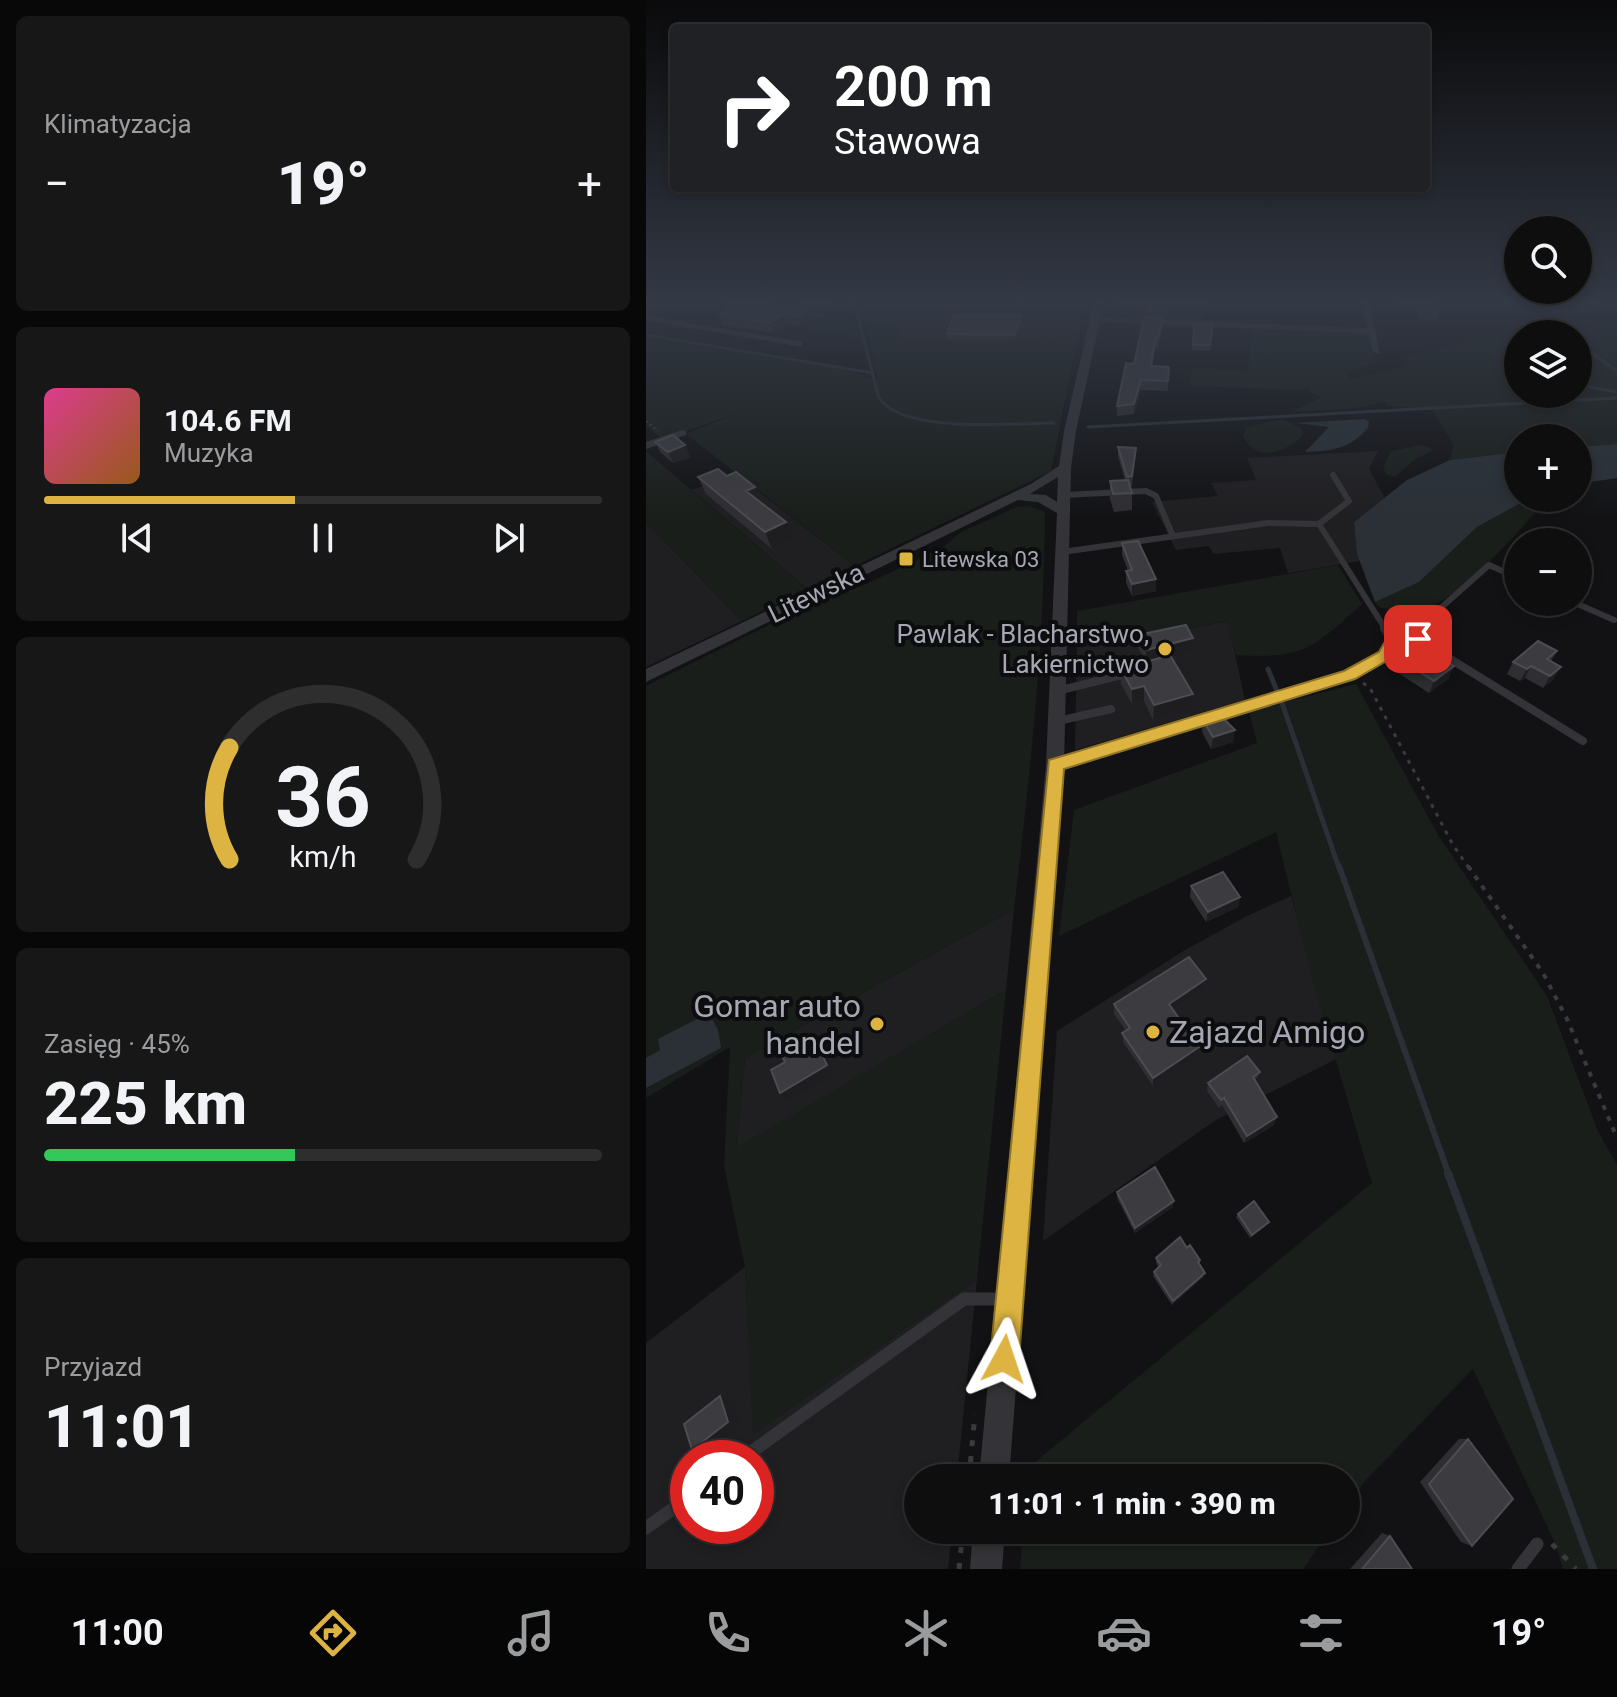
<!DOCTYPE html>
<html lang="pl">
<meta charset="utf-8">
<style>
body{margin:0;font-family:Roboto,sans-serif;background:#171718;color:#f1f3f6;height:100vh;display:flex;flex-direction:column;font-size:30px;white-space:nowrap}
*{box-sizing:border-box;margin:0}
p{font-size:26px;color:#9b9c9e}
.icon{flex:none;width:44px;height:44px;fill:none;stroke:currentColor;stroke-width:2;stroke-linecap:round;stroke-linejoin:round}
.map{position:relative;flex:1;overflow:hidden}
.panel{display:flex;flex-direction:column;gap:16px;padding:16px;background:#080808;width:646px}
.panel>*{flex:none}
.top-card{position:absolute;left:24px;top:24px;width:760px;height:168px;border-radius:8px;box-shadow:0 4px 12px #0003,0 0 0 2px #2e2e2f;background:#202124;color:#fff;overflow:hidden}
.controls{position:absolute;left:858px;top:216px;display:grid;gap:16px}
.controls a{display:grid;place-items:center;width:88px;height:88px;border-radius:50%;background:#0e0e0f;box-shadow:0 4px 12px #0003,0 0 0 2px #2e2e2f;font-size:40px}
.speed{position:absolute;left:24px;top:1440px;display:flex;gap:16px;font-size:40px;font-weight:700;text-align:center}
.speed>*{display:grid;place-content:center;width:104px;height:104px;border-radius:50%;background:#0e0e0f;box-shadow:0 4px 12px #0003,0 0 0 2px #2e2e2f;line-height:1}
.speed .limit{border:12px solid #d22;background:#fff;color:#111}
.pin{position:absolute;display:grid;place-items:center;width:68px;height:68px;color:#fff;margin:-34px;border-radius:16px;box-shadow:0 4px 12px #0006}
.me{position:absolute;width:88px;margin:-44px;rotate:5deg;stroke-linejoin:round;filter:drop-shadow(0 0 6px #0008)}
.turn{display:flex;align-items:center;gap:28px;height:168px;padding:0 32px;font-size:36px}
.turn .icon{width:104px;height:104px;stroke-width:2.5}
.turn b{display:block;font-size:56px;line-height:68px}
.big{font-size:60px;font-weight:800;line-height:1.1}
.panel .widget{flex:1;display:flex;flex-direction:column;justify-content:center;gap:12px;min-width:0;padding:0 28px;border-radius:12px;background:#171718}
.panel .dial{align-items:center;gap:0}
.dial svg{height:208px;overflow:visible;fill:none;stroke:#2e2e2f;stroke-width:7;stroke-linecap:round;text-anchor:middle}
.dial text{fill:#f1f3f6;stroke:none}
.song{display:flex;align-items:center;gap:24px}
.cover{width:96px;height:96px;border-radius:12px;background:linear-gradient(135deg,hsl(330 70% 55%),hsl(30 70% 35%))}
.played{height:8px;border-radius:4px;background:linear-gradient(90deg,#ddb441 45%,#2e2e2f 45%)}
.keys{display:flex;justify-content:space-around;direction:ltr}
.heat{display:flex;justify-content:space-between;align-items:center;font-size:44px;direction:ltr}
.charge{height:12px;border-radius:6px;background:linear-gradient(90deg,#34c759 45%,#2e2e2f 0)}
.trip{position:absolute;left:258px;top:1464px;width:456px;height:80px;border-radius:40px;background:#0e0e0f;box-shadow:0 4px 12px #0003,0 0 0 2px #2e2e2f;font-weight:800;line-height:80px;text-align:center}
.menu{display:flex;height:128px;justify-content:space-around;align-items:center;background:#060606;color:#9b9c9e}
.menu .icon{width:56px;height:56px}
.menu .on{color:#ddb441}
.menu b{font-size:36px;color:#f1f3f6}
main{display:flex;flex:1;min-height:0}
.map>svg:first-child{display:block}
.built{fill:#1f1e20;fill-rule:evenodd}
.green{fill:#191e1a}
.water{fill:#2a3036}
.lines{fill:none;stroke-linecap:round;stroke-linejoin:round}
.stream-far3{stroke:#2a3036;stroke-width:3}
.stream-far2{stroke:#2a3036;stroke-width:5}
.stream-far1{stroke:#2a3036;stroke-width:6}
.stream{stroke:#2a3036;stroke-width:8}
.path-far3{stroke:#3a3b3f;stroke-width:2;stroke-dasharray:2 3;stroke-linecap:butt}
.path-far2{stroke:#3a3b3f;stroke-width:3;stroke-dasharray:4 6;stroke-linecap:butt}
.path-far1{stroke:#3a3b3f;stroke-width:4;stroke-dasharray:5 7;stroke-linecap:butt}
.path{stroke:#3a3b3f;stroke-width:5;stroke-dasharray:6 10;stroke-linecap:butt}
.service-far3{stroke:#343438;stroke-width:5}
.service-far2{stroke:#343438;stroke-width:6}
.service-far1{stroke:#343438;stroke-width:8}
.service{stroke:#343438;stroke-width:13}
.minor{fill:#343438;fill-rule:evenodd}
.tertiary{fill:#343438;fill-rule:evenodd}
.wall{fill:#2f2e32}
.shaded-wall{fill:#1e1d20}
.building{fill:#3c3b40;stroke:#4c4c52;stroke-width:2}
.route{fill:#ddb441;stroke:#90752a;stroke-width:2}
.poi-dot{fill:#ddb441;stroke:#0d0d0f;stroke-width:3}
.labels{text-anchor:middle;stroke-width:8;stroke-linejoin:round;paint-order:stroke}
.far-poi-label{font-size:22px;fill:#a5a8b3;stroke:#0d0d0f;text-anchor:start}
.street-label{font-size:26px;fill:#a5a8b3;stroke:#0d0d0f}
.poi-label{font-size:26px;fill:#a5a8b3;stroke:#0d0d0f;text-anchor:end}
.near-poi-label{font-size:32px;fill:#a5a8b3;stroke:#0d0d0f;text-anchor:end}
</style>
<main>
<section class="panel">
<div class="widget"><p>Klimatyzacja</p>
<div class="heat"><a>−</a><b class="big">19°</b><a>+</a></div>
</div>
<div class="widget">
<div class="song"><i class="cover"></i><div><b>104.6 FM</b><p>Muzyka</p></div></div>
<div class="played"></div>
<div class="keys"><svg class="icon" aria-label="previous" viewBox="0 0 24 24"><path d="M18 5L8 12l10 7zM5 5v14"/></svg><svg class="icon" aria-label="pause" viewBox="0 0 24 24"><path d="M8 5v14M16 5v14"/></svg><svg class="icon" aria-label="next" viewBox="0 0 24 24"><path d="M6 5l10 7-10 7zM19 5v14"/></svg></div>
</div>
<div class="widget dial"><svg viewBox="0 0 100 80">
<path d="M14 69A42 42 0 1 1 86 69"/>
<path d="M14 69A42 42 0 0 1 14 26" stroke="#ddb441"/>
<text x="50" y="56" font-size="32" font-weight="700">36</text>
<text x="50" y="72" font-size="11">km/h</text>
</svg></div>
<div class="widget"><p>Zasięg · 45%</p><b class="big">225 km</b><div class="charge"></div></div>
<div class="widget"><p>Przyjazd</p><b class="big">11:01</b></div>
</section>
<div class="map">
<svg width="971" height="1569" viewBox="0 0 971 1569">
<rect width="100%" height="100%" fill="#121214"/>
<path class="built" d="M 469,301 L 548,301 L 560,302 L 557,322 L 466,317 Z
M 263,310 L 438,312 L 430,344 L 249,343 L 221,322 L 219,311 Z
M 732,451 L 723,469 L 739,498 L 708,522 L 714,561 L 642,573 L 634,548 L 567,554 L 563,546 L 530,550 L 506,502 L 572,496 L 565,483 L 610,480 L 601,458 Z
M 90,474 L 209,566 L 161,589 L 46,490 Z
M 0,522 L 96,621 L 0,667 Z
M 582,621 L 599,700 L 429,750 L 431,641 L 475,633 L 477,641 Z
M 645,896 L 690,1059 L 570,1120 L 397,1241 L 411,1031 L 539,950 L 601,916 Z
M 368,909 L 360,990 L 90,1149 L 99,1058 Z
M 99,1267 L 108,1433 L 331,1279 L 311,1478 L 272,1478 L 272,1530 L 306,1530 L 302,1569 L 0,1569 L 0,1343 ZM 42,1458 L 110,1458 L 110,1526 L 42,1526 Z"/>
<path class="green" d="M 203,301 L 213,338 L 162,330 Z
M 215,301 L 440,301 L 438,312 L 219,311 L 222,322 L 258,322 L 250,343 L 430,344 L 405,471 L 209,566 L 40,434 L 0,449 L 90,414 L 16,439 L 0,426 L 0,337 L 198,370 L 232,380 Z
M 971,326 L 971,444 L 932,447 L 932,438 L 872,438 L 872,452 L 804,460 L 808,445 L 786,410 L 741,406 L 740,402 L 703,409 L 645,412 L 676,397 L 665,393 L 663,386 L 658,390 L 544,386 L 546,368 L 602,371 L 606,328 L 723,333 L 730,362 L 700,373 L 706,379 L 761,366 L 760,357 L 834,339 L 872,337 L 872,394 L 932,394 L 932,334 L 917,334 L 927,329 Z
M 636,419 L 655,428 L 658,434 C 641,452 610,464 597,436 L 601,427 Z
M 775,445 L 785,448 L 786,451 L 768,460 L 749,477 L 740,474 L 737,467 L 745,451 Z
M 0,451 L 161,589 L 96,621 L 0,522 Z
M 884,498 L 916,498 C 888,507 884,520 865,540 C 845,560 809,598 783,607 C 769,612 749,610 734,608 L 729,602 L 773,582 L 831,527 Z
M 383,506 L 399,512 C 398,645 384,777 368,909 L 99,1058 L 90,1148 L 360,990 L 331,1279 L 107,1434 L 99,1267 L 78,1166 L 84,1047 L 0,1098 L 0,686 L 187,593 L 218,585 L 296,548 L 315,532 L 371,507 Z
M 692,565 L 716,604 C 667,648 659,659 590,655 L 581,621 L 476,641 L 475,633 L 431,641 L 431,611 Z
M 710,684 L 792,835 L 901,996 L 952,1131 L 971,1165 L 971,1569 L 917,1569 L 909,1543 L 827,1369 L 719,1481 L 700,1508 L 700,1478 L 381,1478 L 382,1468 L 726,1183 L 668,986 L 630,832 L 413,936 L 428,810 L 611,743 L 603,711 Z
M 377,1530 L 684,1530 L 657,1569 L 374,1569 Z"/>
<path class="water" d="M 718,419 L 723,421 L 722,428 C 703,449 687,451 659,452 L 683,427 L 650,423 Z
M 971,444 L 971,478 L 932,484 L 932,447 Z
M 872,452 L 872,498 L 884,498 L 831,527 L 773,582 L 729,602 L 711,554 L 708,522 L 761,480 L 804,460 Z
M 63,1013 L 72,1030 L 75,1048 L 0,1088 L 0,1058 L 14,1050 L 12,1039 Z"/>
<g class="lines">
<path class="stream-far3" d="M 208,301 L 232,395 C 250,435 369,423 408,423
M 0,335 L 227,373
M 932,343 L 971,371
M 932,385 L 971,392
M 442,427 L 971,398"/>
<path class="stream-far2" d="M 622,669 L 631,691
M 635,700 L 693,868"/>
<path class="stream-far1" d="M 693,866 L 803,1175"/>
<path class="stream" d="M 802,1173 L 947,1569"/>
<path class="path-far3" d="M 0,421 L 12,431"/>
<path class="path-far2" d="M 717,683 L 724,688 L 807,845 L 823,868"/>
<path class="path-far1" d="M 822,866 L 897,973 L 921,1019 L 971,1138"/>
<path class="path" d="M 323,1478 L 329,1414
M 906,1544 L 930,1569
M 313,1569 L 317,1530"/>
<path class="service-far3" d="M 78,301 L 101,305
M 154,312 L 177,316
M 0,318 L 154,344
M 449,319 L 726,331"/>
<path class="service-far2" d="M 417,495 L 500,491 L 510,496 L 527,536
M 673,524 L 740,630
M 416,552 L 622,523 L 673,524 L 703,501 L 687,475
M 927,602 L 968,620
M 770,630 L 843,565 L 872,578"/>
<path class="service-far1" d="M 738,628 L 745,639 L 744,647
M 763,637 L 772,639 L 937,741
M 411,691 L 484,673
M 412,721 L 465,709
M 409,765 L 703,675 L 739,656 L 744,647 L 773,628"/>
<path class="service" d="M 97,1458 L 318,1299 L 357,1299
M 0,1528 L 42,1498
M 872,1569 L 891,1544"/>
<path class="minor" d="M 715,301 L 723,301 L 734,354 L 727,352 Z
M 36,430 L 40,431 L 40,435 L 0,449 L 0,442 Z"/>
<path class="tertiary" d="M 448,301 L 458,301 L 430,431 L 425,468 L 418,765 L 363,1478 L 333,1478 L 400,765 L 411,513 L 392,502 L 372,500 L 0,682 L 0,669 L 385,484 L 413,466 L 418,431 ZM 412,477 L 411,502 L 400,495 L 384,494 Z
M 327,1530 L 359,1530 L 356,1569 L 324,1569 Z"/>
</g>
<path class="wall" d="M 95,301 L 165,320 L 155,326 L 141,324 L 128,333 L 76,325 L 73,315 Z
M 156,301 L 188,301 L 189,303 L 178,311 L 158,308 Z
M 491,301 L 534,301 L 532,309 L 521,309 L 519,317 L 501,316 L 501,308 L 491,307 Z
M 750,301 L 789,301 L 793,312 L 791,321 L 773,320 L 768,306 L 752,305 Z
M 900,301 L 951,301 L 952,302 L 948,313 L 905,313 Z
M 375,321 L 370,340 L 301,340 L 301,334 Z
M 548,324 L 567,324 L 564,351 L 546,350 Z
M 517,327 L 512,349 L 509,348 L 506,366 L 523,367 L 522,391 L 495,390 L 488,414 L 471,416 L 471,406 L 488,364 Z
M 9,442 L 45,457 L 27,463 L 15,453 Z
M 472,447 L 490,448 L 489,457 L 486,486 L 484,486 L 486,493 L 486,510 L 468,512 L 464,499 L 464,481 L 479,480 L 472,456 Z
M 52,477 L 115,502 L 147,539 L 126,549 L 60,494 Z
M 476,543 L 510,579 L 510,591 L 486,596 L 480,583 L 480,571 L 482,571 L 476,555 Z
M 492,635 L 546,651 L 524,656 L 547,694 L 546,710 L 507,720 L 498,701 L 486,704 L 475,684 L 475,669 L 500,662 L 492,647 Z
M 911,651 L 905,661 L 908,679 L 897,688 L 879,678 L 874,681 L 861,674 L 867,662 Z
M 753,659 L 803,678 L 783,693 L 749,671 Z
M 557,720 L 587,742 L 565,749 L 556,732 Z
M 545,886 L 594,897 L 592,907 L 560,922 L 544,897 Z
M 560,979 L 559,989 L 527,1010 L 551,1055 L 507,1086 L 477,1042 L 476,1033 L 480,1031 L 468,1014 L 468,1004 Z
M 614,1072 L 609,1081 L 628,1125 L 598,1143 L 576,1105 L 573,1108 L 561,1091 L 562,1083 Z
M 471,1192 L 527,1207 L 489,1233 L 471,1198 Z
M 592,1214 L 623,1222 L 604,1238 L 590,1217 Z
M 541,1248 L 554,1260 L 553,1264 L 557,1277 L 526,1305 L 507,1276 L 508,1272 L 513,1268 L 510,1263 L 510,1258 Z
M 813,1439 L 822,1439 L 826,1546 L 815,1542 L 774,1482 Z
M 736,1533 L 744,1536 L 766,1569 L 704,1569 Z"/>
<path class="shaded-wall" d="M 176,301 L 188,301 L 189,303 L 178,311 Z
M 162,309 L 165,320 L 155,326 L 152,316 Z
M 138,314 L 141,324 L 128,333 L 124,323 Z
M 375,315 L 375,321 L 370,340 L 369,335 Z
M 517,318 L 517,327 L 512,349 L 512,339 Z
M 495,380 L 495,390 L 488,414 L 488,404 Z
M 39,445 L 45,457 L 27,463 L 22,452 Z
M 109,487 L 116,504 L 100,491 Z
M 140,522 L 147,539 L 126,549 L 119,532 Z
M 942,557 L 936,569 L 932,574 L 932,569 Z
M 510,579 L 510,591 L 486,596 L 486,584 Z
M 547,638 L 546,651 L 500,662 L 500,650 Z
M 808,666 L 803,678 L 783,693 L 788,681 Z
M 885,666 L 879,678 L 874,681 L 881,669 Z
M 915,667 L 908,679 L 897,688 L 904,676 Z
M 498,686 L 498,701 L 486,704 L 486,689 Z
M 547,694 L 546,710 L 507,720 L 508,705 Z
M 589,730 L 587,742 L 565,749 L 567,737 Z
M 594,897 L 592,907 L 560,922 L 562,912 Z
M 560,979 L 559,989 L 522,1013 L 523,1004 Z
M 167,1035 L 175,1044 L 188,1074 L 143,1101 L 134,1093 Z
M 553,1047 L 551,1055 L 507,1086 L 507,1078 Z
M 631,1117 L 628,1125 L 598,1143 L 601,1136 Z
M 528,1201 L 527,1207 L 489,1233 L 489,1228 Z
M 559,1273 L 557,1277 L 526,1305 L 527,1301 Z
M 74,1396 L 86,1397 L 94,1423 L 59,1450 L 46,1450 Z"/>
<path class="building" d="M 95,301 L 101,301 L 162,309 L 152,316 L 138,314 L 124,323 L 73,315 Z
M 494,301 L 532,301 L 532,303 L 521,303 L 519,310 L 501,309 L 503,302 Z
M 772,301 L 789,301 L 793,312 L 776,311 Z
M 909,301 L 951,301 L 952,302 L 909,303 Z
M 308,315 L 375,315 L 369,335 L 301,334 Z
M 498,317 L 517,318 L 512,339 L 509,339 L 505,366 L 523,367 L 522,381 L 495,380 L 488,404 L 471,406 L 480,363 L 488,364 Z
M 548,324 L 567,324 L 564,345 L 547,345 Z
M 27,435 L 39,445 L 22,452 L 9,442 Z
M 472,447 L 490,448 L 486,476 L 481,477 Z
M 72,469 L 81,476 L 90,472 L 109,487 L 100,491 L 140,522 L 119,532 L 52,477 Z
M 482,480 L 486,493 L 467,494 L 464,481 Z
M 492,541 L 510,579 L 486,584 L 480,571 L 486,570 L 476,543 Z
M 932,553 L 942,557 L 932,569 Z
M 540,625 L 547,638 L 500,650 L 492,635 Z
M 892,641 L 911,651 L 901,659 L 915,667 L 904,676 L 885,666 L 881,669 L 867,662 Z
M 773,645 L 808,666 L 788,681 L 753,659 Z
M 524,655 L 547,694 L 508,705 L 498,686 L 486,689 L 475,669 Z
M 573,714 L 589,730 L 567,737 L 557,720 Z
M 577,872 L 594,897 L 562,912 L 545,886 Z
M 543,957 L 560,979 L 523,1004 L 553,1047 L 507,1078 L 476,1033 L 484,1028 L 468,1004 Z
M 167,1035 L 181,1065 L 134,1093 L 125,1070 L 139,1062 L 135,1054 Z
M 601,1056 L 614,1072 L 607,1077 L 631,1117 L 601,1136 L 578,1098 L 575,1100 L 562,1083 Z
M 509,1167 L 528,1201 L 489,1228 L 471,1192 Z
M 608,1201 L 623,1222 L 606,1235 L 592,1214 Z
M 534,1237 L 541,1248 L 544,1245 L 554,1260 L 552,1262 L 559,1273 L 527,1301 L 508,1272 L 515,1265 L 510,1258 Z
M 74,1396 L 82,1422 L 46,1450 L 38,1424 Z
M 822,1439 L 867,1499 L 826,1546 L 783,1484 Z
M 744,1536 L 766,1569 L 716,1569 Z"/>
<linearGradient id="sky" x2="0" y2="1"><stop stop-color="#0a0a0b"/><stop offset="0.58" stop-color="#333945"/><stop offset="1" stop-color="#333945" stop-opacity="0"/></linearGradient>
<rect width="971" height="521" fill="url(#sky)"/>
<path class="route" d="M 763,632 L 779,639 L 777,643 L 764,642 L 750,650 L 744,659 L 709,679 L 418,769 L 373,1359 L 368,1369 L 358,1373 L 348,1369 L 344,1359 L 403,760 L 698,671 L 733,652 L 738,643 Z"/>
<g class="poi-dot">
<rect x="252" y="551" width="16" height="16" rx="4"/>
<circle cx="519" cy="649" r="8"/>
<circle cx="231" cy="1024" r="8"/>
<circle cx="507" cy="1032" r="8"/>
</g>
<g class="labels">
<g class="far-poi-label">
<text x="276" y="567">Litewska 03</text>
</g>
<g class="street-label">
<text transform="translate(170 593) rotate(-26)" y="9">Litewska</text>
</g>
<g class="poi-label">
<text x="503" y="643">Pawlak - Blacharstwo,<tspan x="503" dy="30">Lakiernictwo</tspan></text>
</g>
<g class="near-poi-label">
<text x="215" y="1017">Gomar auto<tspan x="215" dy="37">handel</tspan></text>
<text x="523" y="1043" text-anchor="start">Zajazd Amigo</text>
</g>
</g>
</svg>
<div class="controls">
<a><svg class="icon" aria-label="search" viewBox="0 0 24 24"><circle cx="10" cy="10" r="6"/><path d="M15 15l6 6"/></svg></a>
<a><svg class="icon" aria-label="layers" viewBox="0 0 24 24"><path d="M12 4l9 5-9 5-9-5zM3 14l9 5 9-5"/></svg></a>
<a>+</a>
<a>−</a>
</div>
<div class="speed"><div class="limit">40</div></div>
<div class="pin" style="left:772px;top:639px;background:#d93025"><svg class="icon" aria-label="arrive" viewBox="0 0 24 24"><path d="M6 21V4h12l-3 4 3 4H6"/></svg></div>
<svg class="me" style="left:358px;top:1359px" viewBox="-20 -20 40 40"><path d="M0-17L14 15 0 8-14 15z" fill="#ddb441" stroke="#fff" stroke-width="4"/></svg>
<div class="trip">11:01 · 1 min · 390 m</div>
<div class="top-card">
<div class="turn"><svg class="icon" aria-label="right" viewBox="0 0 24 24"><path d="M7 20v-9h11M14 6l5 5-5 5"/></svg><div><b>200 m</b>Stawowa</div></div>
</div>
</div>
</main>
<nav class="menu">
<b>11:00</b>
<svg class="icon on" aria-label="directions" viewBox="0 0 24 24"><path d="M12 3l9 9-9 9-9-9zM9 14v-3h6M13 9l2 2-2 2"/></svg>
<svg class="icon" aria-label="music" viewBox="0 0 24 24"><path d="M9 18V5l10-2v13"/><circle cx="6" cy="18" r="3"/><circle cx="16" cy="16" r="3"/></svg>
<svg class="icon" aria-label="phone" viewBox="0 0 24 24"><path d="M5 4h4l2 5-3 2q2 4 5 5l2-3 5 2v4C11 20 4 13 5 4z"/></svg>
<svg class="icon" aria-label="climate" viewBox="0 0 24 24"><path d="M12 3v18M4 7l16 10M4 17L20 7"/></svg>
<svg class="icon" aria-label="car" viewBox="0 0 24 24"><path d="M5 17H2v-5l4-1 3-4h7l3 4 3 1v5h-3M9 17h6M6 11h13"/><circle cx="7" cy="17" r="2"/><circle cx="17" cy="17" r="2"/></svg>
<svg class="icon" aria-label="filters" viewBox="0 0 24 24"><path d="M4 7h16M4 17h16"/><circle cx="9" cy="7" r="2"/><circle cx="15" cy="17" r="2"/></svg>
<b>19°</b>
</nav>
